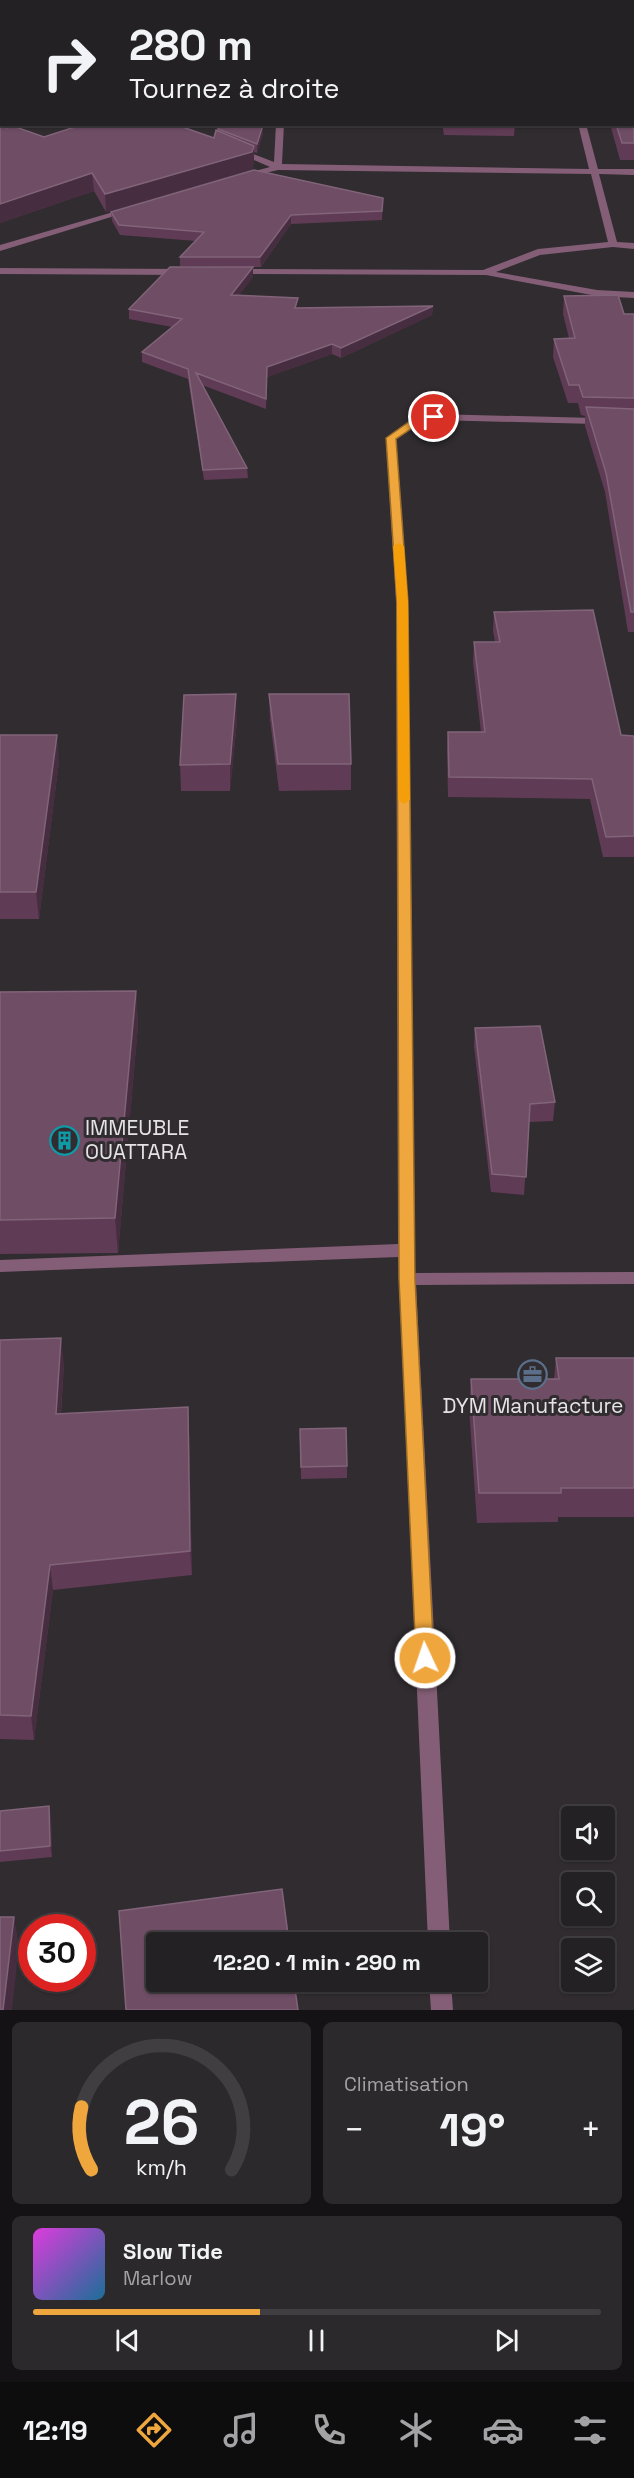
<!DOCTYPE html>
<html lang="fr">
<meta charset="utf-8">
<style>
body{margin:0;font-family:"Space Grotesk",sans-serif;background:#2c292c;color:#f1f3f6;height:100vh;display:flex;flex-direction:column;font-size:22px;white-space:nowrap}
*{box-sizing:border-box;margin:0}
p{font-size:20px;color:#a3a3a6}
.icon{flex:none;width:33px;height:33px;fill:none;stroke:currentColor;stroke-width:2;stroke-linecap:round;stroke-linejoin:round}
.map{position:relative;height:2010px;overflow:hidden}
.side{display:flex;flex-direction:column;gap:12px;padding:12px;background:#141214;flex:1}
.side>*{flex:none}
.hud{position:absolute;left:0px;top:0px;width:634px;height:126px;box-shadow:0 2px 4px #0004,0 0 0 2px #413e41;background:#242124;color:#f1f3f6;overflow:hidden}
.buttons{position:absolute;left:561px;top:1806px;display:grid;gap:12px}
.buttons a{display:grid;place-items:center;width:54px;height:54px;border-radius:6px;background:#242124;box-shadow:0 2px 4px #0004,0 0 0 2px #413e41;font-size:30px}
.speed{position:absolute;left:18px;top:1914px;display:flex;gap:12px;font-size:30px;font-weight:700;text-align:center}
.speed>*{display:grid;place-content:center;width:78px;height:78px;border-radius:50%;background:#242124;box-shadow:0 2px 4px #0004,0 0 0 2px #413e41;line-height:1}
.speed .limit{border:9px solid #d22;background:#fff;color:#111}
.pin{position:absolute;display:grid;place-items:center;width:51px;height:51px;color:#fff;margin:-26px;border:3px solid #fff;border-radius:50%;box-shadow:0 2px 6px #0007}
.me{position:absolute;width:66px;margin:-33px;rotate:357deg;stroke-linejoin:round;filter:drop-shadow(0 0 4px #0008)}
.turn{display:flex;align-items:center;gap:21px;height:126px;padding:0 30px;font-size:27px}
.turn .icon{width:78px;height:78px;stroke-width:2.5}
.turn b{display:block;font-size:42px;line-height:51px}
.big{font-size:45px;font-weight:700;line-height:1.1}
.side .tile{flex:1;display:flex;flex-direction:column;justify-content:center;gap:9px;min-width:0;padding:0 21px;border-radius:9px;background:#2c292c}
.side .dial{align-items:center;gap:0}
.dial svg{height:156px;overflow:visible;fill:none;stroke:#413e41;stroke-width:7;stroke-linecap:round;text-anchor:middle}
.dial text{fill:#f1f3f6;stroke:none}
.song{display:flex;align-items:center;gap:18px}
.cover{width:72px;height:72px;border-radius:9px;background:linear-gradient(135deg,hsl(300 70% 55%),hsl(200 70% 35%))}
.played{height:6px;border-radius:3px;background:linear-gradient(90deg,#efa73d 40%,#413e41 40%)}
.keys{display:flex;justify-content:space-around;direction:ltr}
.heat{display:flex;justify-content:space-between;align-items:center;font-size:33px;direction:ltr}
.side .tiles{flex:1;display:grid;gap:12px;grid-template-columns:1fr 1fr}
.tile:last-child{grid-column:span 2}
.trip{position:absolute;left:146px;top:1932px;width:342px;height:60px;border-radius:6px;background:#242124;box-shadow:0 2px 4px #0004,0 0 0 2px #413e41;font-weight:700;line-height:60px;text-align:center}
.tabs{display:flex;height:96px;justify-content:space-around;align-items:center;background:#0e0d0e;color:#a3a3a6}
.tabs .icon{width:42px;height:42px}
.tabs .active{color:#efa73d}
.tabs b{font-size:27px;color:#f1f3f6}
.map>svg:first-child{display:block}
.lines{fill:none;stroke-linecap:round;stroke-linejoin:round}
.minor{fill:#845e76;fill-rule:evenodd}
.wall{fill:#603b55}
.shaded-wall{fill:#472d40}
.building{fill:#6e4d65;stroke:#816479;stroke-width:1.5}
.route{fill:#efa73d;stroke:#9b6d28;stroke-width:1.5}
.slow{fill:#f59e0b}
.labels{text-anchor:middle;stroke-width:6;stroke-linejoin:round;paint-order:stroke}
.poi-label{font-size:21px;fill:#e6e3e6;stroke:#302c30;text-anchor:start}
</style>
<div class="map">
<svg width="634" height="2010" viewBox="0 0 634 2010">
<rect width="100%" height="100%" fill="#302c30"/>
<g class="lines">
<path class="minor" d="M 31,0 L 39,0 L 39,2 L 31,2 Z
M 281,0 L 289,0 L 289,2 L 281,2 Z
M 544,0 L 552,0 L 552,2 L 544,2 Z
M 0,59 L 2,59 L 2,63 L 0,63 Z
M 276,124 L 284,124 L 282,164 L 589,169 L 578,124 L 586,124 L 598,169 L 634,169 L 634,175 L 599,174 L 617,242 L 634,243 L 634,249 L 613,247 L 540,255 L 496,272 L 597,290 L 634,292 L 634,298 L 597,296 L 486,275 L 231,274 L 231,270 L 234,269 L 483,270 L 538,249 L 608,242 L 591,174 L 278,170 L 240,179 L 240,175 L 270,167 L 233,151 L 240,149 L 274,162 Z
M 127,208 L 134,210 L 0,251 L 0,245 Z
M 0,268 L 186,269 L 191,272 L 186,275 L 0,274 Z
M 434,414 L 634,419 L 634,425 L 434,420 L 421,423 L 396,439 L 408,602 L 415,1273 L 634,1272 L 634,1284 L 416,1285 L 450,1942 L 428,1942 L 398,1257 L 0,1272 L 0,1260 L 398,1244 L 396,602 L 386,438 L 413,419 Z
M 429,1982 L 451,1982 L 453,2010 L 431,2010 Z"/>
</g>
<path class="wall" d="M 612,0 L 634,0 L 634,160 L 620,160 L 610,124 L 633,124 L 633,2 L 612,2 Z
M 442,124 L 515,124 L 514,136 L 444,135 Z
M 0,125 L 7,128 L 44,137 L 214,138 L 218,131 L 218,129 L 263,125 L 263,134 L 257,153 L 254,152 L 254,163 L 252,170 L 106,212 L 94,191 L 0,223 Z
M 383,198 L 382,220 L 291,224 L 261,267 L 180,266 L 180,257 L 196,241 L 120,235 L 112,221 L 111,212 Z
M 253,277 L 239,295 L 298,308 L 433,306 L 432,315 L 341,358 L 332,354 L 267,377 L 266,409 L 202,385 L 247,468 L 248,478 L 204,480 L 188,379 L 142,362 L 142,352 L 172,327 L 129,319 L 129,309 Z
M 564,296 L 624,314 L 634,314 L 634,632 L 628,632 L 605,492 L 585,426 L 585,416 L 581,415 L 578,403 L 568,403 L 553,357 L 554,339 L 569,338 L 563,314 Z
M 494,612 L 621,735 L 634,736 L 634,857 L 603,857 L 590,799 L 448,797 L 447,751 L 448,732 L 481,732 L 473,662 L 474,642 L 495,642 L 493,631 Z
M 269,694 L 351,764 L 351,790 L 279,791 L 270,720 Z
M 237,721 L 230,791 L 181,791 L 180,765 Z
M 0,735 L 59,761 L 39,919 L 0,919 Z
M 136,991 L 138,1025 L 118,1253 L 0,1254 L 0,992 Z
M 475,1028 L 555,1102 L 553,1121 L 529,1122 L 524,1195 L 491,1192 L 474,1046 Z
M 0,1340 L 64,1363 L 61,1414 L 188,1407 L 189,1432 L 192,1575 L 53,1590 L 34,1740 L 0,1739 Z
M 556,1358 L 634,1358 L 634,1517 L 558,1517 L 558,1522 L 477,1523 L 469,1408 L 471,1379 L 554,1379 Z
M 300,1429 L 347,1466 L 347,1478 L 301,1479 Z
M 49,1806 L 51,1818 L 52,1857 L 0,1862 L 0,1811 Z"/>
<path class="shaded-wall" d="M 263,125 L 263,134 L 257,153 L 257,144 Z
M 254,146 L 254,163 L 252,170 L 106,212 L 105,194 Z
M 92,173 L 94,191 L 0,223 L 0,204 Z
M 291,215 L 291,224 L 261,267 L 260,257 Z
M 253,267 L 253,277 L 232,304 L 231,295 Z
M 433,306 L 432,315 L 341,358 L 341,348 Z
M 332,344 L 332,354 L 267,377 L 266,409 L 267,367 Z
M 236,694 L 237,721 L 230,791 L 230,764 Z
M 57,735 L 59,761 L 39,919 L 36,892 Z
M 136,991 L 138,1025 L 118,1253 L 115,1218 Z
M 61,1338 L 64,1363 L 59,1439 L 56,1414 Z
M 188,1407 L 189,1432 L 192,1575 L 190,1551 Z
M 50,1565 L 53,1590 L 34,1740 L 31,1716 Z
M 49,1806 L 51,1818 L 52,1857 L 50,1846 Z
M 14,1917 L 19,1945 L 12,2010 L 3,2010 Z"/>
<path class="building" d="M 56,0 L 120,0 L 120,1 L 225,0 L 225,2 L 56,2 Z
M 314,0 L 527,0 L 528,2 L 313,2 Z
M 614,0 L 634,0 L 634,143 L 622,143 L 616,124 L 633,124 L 633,2 L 614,2 Z
M 84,124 L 174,124 L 214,138 L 216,130 L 254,146 L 252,152 L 105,194 L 92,173 L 0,204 L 0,125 L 7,128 L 13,126 L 44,137 Z
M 218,124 L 250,124 L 263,125 L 257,144 L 218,129 Z
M 254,170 L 383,198 L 382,211 L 291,215 L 260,257 L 180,257 L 204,232 L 119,225 L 111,212 Z
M 170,267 L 253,267 L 231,295 L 298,298 L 295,308 L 433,306 L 341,348 L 332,344 L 267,367 L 266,399 L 196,373 L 247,468 L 203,470 L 188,369 L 142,352 L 182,319 L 129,309 Z
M 618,295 L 624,314 L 634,314 L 634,398 L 583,397 L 579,385 L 569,385 L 554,339 L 575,338 L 564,296 Z
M 586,407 L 634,409 L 634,612 L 631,612 L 606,473 Z
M 593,610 L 621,735 L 634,736 L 634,836 L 606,837 L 592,779 L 449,777 L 448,732 L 485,732 L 474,642 L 500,642 L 494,612 Z
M 236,694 L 230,764 L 180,765 L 184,695 Z
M 269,694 L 349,694 L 351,764 L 278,764 Z
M 0,735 L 57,735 L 36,892 L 0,892 Z
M 136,991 L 115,1218 L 0,1220 L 0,992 Z
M 540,1026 L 555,1102 L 530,1104 L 526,1177 L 492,1174 L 475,1028 Z
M 61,1338 L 56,1414 L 188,1407 L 190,1551 L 50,1565 L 31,1716 L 0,1715 L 0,1340 Z
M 556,1358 L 634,1358 L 634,1488 L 561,1488 L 561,1493 L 479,1493 L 471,1379 L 559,1379 Z
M 346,1428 L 347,1466 L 301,1467 L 300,1429 Z
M 49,1806 L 50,1846 L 0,1851 L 0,1811 Z
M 282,1889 L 289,1942 L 156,1942 L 156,1982 L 294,1982 L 298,2010 L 126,2010 L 119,1911 Z
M 0,1917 L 14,1917 L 3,2010 L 0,2010 Z"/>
<path class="route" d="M 434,415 L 439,417 L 438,419 L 420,423 L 396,439 L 408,602 L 415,1279 L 434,1658 L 431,1664 L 425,1666 L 419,1664 L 416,1658 L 399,1279 L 397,602 L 386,438 L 413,419 Z"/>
<path class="slow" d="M 399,543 L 404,546 L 408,602 L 410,800 L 404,804 L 398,800 L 397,602 L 393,546 Z"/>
<defs>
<symbol id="building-ring" viewBox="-11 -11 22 22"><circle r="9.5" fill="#302c30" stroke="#0f9aa8" stroke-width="1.5"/><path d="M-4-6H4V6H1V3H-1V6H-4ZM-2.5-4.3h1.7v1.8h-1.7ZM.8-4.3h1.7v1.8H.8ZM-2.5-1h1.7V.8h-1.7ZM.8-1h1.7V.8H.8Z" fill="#0f9aa8"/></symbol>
<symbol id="office-ring" viewBox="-11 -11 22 22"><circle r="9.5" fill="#302c30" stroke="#5c6f8a" stroke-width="1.5"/><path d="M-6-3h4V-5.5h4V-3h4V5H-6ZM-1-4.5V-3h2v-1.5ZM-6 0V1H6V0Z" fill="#5c6f8a"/></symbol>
</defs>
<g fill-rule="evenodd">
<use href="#building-ring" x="48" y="1124" width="33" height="33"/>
<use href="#office-ring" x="516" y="1358" width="33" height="33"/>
</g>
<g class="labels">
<g class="poi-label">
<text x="85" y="1135">IMMEUBLE<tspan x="85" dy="24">OUATTARA</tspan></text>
<text x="533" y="1413" text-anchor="middle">DYM Manufacture</text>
</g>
</g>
</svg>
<div class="buttons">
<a><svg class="icon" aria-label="sound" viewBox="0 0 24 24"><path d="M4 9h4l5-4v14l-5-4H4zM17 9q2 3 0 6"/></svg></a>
<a><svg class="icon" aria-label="search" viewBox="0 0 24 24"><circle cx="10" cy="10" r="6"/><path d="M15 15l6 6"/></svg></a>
<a><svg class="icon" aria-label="layers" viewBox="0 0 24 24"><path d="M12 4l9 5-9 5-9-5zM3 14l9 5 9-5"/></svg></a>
</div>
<div class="speed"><div class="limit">30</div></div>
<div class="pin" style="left:434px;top:417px;background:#d93025"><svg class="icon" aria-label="arrive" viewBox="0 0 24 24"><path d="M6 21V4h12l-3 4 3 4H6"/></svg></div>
<svg class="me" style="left:425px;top:1658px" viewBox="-20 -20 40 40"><circle r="17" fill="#efa73d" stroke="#fff" stroke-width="3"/><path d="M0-11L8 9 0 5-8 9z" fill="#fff"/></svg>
<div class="trip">12:20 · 1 min · 290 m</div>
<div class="hud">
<div class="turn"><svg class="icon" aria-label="right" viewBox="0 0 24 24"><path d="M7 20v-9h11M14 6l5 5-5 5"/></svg><div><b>280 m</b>Tournez à droite</div></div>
</div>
</div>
<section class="side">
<div class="tiles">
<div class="tile dial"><svg viewBox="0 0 100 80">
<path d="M14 69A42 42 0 1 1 86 69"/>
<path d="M14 69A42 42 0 0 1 9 37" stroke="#efa73d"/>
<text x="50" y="56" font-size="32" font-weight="700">26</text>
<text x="50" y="72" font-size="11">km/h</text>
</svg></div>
<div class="tile"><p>Climatisation</p>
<div class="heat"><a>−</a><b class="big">19°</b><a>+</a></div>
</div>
<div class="tile">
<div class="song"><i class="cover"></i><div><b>Slow Tide</b><p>Marlow</p></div></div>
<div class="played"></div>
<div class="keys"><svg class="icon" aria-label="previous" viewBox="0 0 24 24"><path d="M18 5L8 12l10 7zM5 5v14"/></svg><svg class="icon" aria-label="pause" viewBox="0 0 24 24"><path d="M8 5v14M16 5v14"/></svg><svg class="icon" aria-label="next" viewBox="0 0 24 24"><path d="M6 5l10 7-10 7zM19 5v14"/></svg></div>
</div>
</div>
</section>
<nav class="tabs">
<b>12:19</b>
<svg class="icon active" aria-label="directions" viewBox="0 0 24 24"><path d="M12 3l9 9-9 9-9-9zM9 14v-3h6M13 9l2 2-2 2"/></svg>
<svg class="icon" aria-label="music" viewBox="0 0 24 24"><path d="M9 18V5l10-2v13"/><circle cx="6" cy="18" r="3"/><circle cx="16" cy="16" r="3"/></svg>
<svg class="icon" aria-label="phone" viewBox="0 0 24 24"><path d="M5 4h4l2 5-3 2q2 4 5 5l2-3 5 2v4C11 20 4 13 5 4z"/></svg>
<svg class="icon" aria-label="climate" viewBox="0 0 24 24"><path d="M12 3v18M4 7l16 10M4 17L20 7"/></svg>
<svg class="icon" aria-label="car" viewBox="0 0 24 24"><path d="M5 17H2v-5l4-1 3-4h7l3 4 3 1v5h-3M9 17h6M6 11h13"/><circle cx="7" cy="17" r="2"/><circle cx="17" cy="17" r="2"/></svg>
<svg class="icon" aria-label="filters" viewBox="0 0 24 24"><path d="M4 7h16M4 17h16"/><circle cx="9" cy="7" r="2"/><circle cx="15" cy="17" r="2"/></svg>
</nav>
